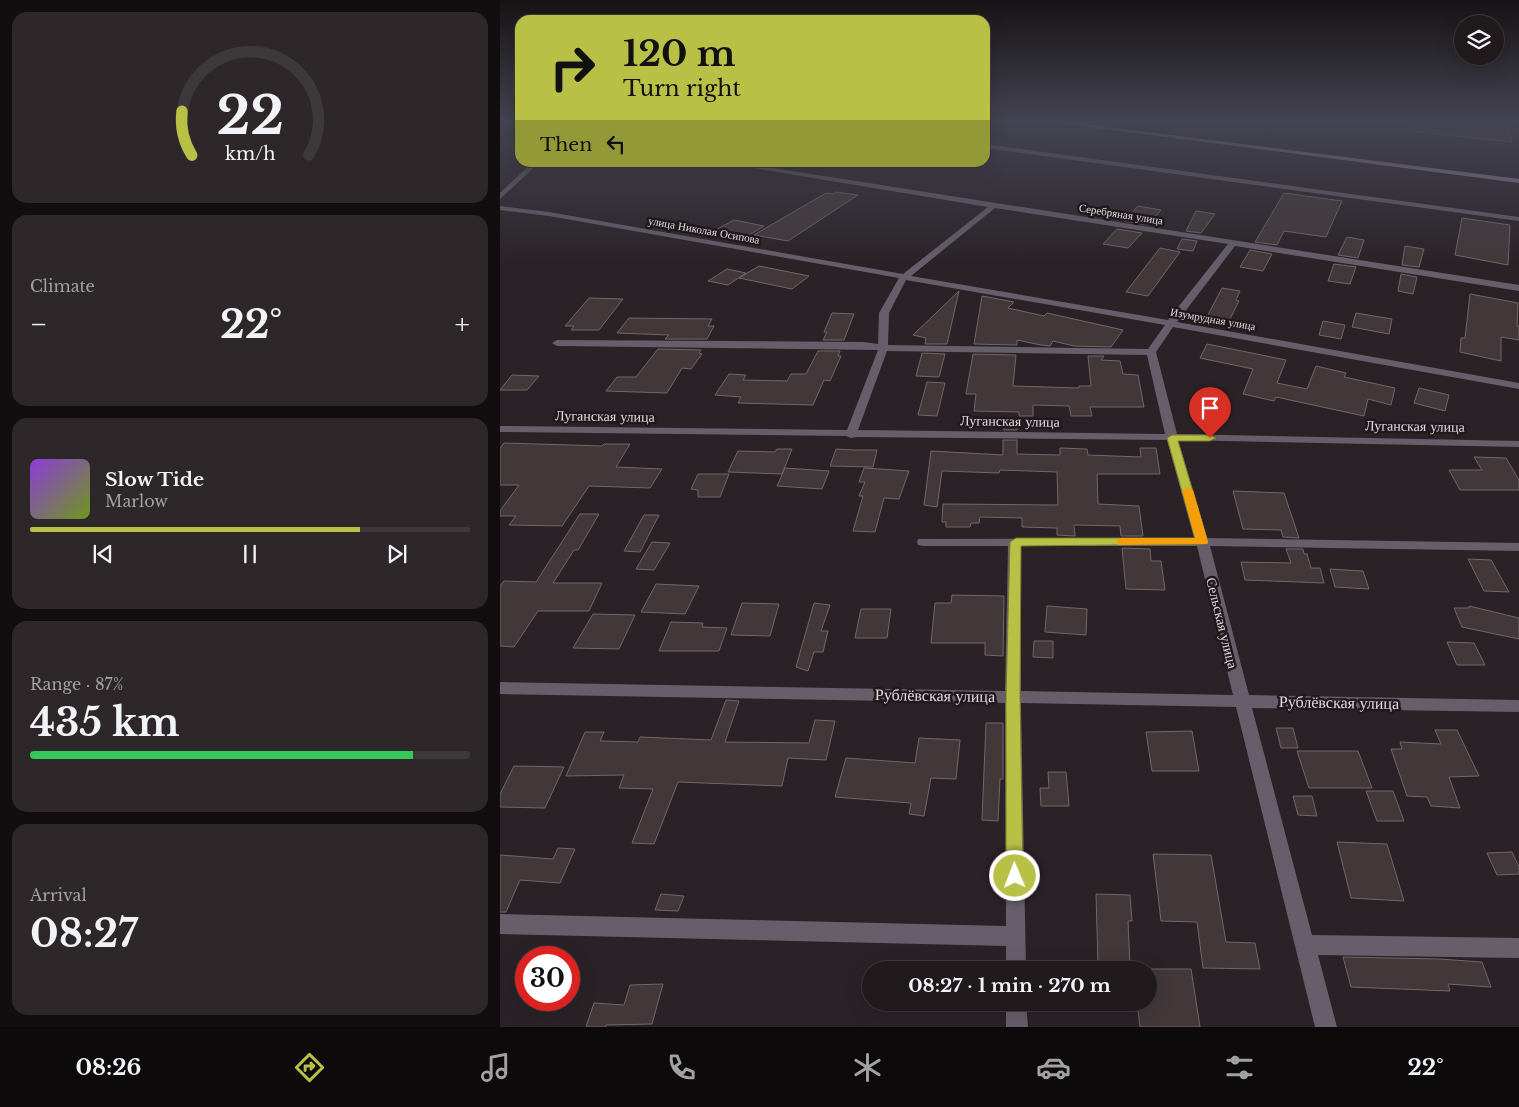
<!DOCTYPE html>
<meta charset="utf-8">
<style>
body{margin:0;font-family:"Libre Baskerville",serif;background:#2d272a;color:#f1f3f6;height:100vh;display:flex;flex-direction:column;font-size:19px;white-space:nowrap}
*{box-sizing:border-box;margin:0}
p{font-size:16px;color:#a2a1a4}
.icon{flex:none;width:28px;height:28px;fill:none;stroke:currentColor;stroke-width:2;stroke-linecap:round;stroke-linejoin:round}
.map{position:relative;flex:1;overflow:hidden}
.sheet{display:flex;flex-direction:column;gap:12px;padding:12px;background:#120e10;width:500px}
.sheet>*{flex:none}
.top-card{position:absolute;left:15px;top:15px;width:475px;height:152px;border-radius:15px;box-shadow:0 5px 20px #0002,0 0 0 1px #3d383b;background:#b9c046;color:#111;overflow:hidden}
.fabs{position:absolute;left:954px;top:15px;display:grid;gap:10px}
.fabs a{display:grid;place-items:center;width:50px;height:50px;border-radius:50%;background:#201a1d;box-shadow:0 5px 20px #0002,0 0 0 1px #3d383b;font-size:25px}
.speed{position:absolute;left:15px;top:946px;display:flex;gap:10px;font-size:25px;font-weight:700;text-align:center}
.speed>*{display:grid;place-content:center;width:65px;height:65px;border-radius:50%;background:#201a1d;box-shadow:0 5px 20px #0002,0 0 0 1px #3d383b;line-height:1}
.speed .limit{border:8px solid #d22;background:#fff;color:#111}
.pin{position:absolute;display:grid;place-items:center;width:42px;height:42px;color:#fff;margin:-51px -21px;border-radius:50% 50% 50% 0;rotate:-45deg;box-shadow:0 0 5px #0007}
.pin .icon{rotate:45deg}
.me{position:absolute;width:55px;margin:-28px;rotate:359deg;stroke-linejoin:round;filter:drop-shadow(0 0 4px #0008)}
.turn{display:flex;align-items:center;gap:18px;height:105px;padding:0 25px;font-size:22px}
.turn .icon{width:65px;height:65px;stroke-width:2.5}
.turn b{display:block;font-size:35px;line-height:42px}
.then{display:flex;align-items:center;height:48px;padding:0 25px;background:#0003;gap:10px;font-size:19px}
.big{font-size:38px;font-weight:700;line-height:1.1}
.sheet .tile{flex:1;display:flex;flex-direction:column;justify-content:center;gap:8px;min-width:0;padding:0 18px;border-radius:15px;background:#2d272a}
.sheet .dial{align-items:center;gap:0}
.dial svg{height:130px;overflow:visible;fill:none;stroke:#3d383b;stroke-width:7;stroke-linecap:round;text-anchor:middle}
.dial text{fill:#f1f3f6;stroke:none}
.song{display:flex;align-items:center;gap:15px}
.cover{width:60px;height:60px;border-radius:8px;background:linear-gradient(135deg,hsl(270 70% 55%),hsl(80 70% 35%))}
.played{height:5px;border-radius:2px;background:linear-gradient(90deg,#b9c046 75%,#3d383b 75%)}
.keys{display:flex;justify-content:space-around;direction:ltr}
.heat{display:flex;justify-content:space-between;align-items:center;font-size:28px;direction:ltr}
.charge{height:8px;border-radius:4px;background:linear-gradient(90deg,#34c759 87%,#3d383b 0)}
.trip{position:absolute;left:362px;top:961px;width:295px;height:50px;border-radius:25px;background:#201a1d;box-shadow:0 5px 20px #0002,0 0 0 1px #3d383b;font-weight:700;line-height:50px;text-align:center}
.tabs{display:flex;height:80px;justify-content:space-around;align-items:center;background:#0d0a0c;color:#a2a1a4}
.tabs .icon{width:35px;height:35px}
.tabs .active{color:#b9c046}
.tabs b{font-size:22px;color:#f1f3f6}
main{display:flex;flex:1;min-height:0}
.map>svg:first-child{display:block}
.building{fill:#423839;stroke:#726768}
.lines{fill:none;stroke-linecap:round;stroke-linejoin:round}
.street{fill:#665e6b;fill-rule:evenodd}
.secondary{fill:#8c7f93;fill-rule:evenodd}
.route{fill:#b9c046;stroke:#787d2e}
.slow{fill:#f59e0b}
.labels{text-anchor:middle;stroke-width:5;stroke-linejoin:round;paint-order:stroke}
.far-street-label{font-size:11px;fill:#e0dbde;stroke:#20191d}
.street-label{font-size:14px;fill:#e0dbde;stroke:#20191d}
.near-street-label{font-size:16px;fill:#e0dbde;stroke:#20191d}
</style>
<main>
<section class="sheet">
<div class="tile dial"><svg viewBox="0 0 100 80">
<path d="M14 69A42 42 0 1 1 86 69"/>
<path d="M14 69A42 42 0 0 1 8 42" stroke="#b9c046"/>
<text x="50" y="56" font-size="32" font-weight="700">22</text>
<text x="50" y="72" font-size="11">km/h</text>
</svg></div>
<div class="tile"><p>Climate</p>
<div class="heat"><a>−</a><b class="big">22°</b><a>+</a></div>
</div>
<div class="tile">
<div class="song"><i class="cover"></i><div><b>Slow Tide</b><p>Marlow</p></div></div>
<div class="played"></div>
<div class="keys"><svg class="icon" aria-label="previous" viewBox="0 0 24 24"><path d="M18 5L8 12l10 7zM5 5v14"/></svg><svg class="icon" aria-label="pause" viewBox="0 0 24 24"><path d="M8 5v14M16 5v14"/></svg><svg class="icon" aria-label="next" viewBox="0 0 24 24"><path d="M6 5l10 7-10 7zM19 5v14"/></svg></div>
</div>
<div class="tile"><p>Range · 87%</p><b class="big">435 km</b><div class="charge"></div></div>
<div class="tile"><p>Arrival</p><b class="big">08:27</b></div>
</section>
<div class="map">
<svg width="1019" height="1027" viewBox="0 0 1019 1027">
<rect width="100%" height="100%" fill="#2a2227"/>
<path class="building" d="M 909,121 L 1008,123 L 1012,142 L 908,131 Z
M 336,192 L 358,195 L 288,241 L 254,235 L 326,193 L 333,194 Z
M 784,193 L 842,201 L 826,237 L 784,231 L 777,245 L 755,242 Z
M 638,206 L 661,210 L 648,225 L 624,221 Z
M 696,211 L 715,214 L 701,233 L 686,231 Z
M 962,218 L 1010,225 L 1008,265 L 955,255 Z
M 234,220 L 264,226 L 244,238 L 212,232 Z
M 617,229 L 642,233 L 628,248 L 603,244 Z
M 847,237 L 864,240 L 858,258 L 838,255 Z
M 682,239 L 697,241 L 693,251 L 677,249 Z
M 905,246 L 924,249 L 919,267 L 902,265 Z
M 660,248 L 680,252 L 648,296 L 626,292 Z
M 750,250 L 772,254 L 763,271 L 740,267 Z
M 834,264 L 856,267 L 850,284 L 828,281 Z
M 259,266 L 309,276 L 292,289 L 239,278 Z
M 227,269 L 246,273 L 228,285 L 208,281 Z
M 901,274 L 917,277 L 913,294 L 898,291 Z
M 722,288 L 740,291 L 736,300 L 739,301 L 730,319 L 708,315 Z
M 459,291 L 447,344 L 425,344 L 426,338 L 413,335 Z
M 970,294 L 1018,303 L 1017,326 L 1019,326 L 1019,340 L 1001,337 L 1001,361 L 960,352 L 961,338 L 965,338 Z
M 482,296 L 514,302 L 508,308 L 544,316 L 547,313 L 623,330 L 611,347 L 574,346 L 553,341 L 550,346 L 541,345 L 517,340 L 517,345 L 474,344 Z
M 89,298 L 123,299 L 99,330 L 71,330 L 74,326 L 65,326 Z
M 332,313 L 354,314 L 344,340 L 323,340 L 327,332 L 324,332 Z
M 856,313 L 892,319 L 889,334 L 852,327 Z
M 129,318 L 212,319 L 208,326 L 214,326 L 207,339 L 165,339 L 169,335 L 117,333 Z
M 823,321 L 845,325 L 841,339 L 819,335 Z
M 707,344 L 786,360 L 777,383 L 807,389 L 816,366 L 846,373 L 844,377 L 895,388 L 891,405 L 868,399 L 864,416 L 776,397 L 774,401 L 743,394 L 753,369 L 700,358 Z
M 158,349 L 201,350 L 199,353 L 202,354 L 191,369 L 182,368 L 167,393 L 106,391 L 117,377 L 136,377 Z
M 318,351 L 340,351 L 338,356 L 341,356 L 330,381 L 324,380 L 313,405 L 238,403 L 241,397 L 215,395 L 229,374 L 246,375 L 243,380 L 287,381 L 291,374 L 306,374 Z
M 422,353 L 445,354 L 439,377 L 416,376 Z
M 473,354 L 516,355 L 513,386 L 579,388 L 579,386 L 591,386 L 588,356 L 604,356 L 601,360 L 620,361 L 623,374 L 638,375 L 644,407 L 590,407 L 592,416 L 571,416 L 569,406 L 533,405 L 533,416 L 519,416 L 519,412 L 474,411 L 476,394 L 466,394 Z
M 12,375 L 39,376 L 27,390 L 0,390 Z
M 427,382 L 445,383 L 437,416 L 418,415 Z
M 919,388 L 949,395 L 945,411 L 914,403 Z
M 504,419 L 518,420 L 517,430 L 504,430 Z
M 503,440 L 517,440 L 517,454 L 560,455 L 560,448 L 587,449 L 588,455 L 641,457 L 640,448 L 656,448 L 660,474 L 597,474 L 598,504 L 639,506 L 643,536 L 621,536 L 620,526 L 574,525 L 575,536 L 557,535 L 557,528 L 522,527 L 522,518 L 480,517 L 479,523 L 471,523 L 470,527 L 446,527 L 446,522 L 442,522 L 443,504 L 558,505 L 557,472 L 500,470 L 499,473 L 442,471 L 437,507 L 424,505 L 431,451 L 503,455 Z
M 4,443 L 102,446 L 104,444 L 130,444 L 116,467 L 162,469 L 150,488 L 89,486 L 62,526 L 9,525 L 16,516 L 0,516 L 0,511 L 19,485 L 0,485 L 0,448 Z
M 277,449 L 292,449 L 282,474 L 228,472 L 238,451 L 275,452 Z
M 336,449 L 354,450 L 377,450 L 373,467 L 330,466 Z
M 974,457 L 1006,458 L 1019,480 L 1019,490 L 960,490 L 949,470 L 982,470 Z
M 285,468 L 329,471 L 322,489 L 277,486 Z
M 364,468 L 409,471 L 399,499 L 384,498 L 375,532 L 353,531 L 363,496 L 359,496 L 365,482 L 359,482 Z
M 198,474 L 229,474 L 220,497 L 198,497 L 198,490 L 191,489 Z
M 733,491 L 784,493 L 799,538 L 783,537 L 781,530 L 743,529 Z
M 80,514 L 99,514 L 78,550 L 74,550 L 53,583 L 102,583 L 89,611 L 38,611 L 14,647 L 0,646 L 0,586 L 4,581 L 36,582 Z
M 144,515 L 159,515 L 140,552 L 124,551 Z
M 152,542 L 170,543 L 154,570 L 136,569 Z
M 622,548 L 650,549 L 651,561 L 661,561 L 665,590 L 626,589 Z
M 786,549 L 803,549 L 804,554 L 807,554 L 811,568 L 820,568 L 824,583 L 745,580 L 741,562 L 791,563 Z
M 968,559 L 991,560 L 1009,592 L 984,591 Z
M 830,569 L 863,571 L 869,589 L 835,587 Z
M 156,584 L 199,586 L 185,614 L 141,612 Z
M 452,595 L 504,596 L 503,656 L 485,655 L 485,643 L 431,643 L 435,603 L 451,603 Z
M 242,603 L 279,604 L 270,636 L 231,635 Z
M 314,603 L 330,605 L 321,631 L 328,631 L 323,652 L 314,652 L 308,671 L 296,667 Z
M 547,606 L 587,609 L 586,635 L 545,632 Z
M 969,606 L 1019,618 L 1019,639 L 962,627 L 954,608 L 969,608 Z
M 361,609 L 391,609 L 387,638 L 355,638 Z
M 93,614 L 135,615 L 119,649 L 73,648 Z
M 171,622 L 203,623 L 202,627 L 227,628 L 219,651 L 159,651 Z
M 534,641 L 553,641 L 553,658 L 533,657 Z
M 947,642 L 974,643 L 985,665 L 957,665 Z
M 226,700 L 239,701 L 225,742 L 309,743 L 315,720 L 335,721 L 326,760 L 288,758 L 282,786 L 178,782 L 154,844 L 132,843 L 153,789 L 119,788 L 124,775 L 66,776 L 85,732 L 104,732 L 100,741 L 138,742 L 140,737 L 211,740 Z
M 486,723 L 503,723 L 503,779 L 500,779 L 498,821 L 482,820 Z
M 776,728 L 793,728 L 798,748 L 781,748 Z
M 935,730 L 957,730 L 979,776 L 949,777 L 960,808 L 931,806 L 927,797 L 907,796 L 891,749 L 902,749 L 900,742 L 941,744 Z
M 692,731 L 699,771 L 652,771 L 646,732 Z
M 419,738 L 460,740 L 456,779 L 431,778 L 424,816 L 409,814 L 411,803 L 335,797 L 346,758 L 415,763 Z
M 797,751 L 858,751 L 872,788 L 809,788 Z
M 14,766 L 64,767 L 45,808 L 0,807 L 0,794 Z
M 548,772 L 566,772 L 569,806 L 541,806 L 540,788 L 549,788 Z
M 866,791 L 893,791 L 904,821 L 877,821 Z
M 793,796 L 812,796 L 817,816 L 798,815 Z
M 837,842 L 887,844 L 904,901 L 851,898 Z
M 58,848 L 75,849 L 60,883 L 20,880 L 6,912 L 0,912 L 0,855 L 53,859 Z
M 1012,852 L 1019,867 L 1019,874 L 997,875 L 987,853 Z
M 653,854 L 711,855 L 726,942 L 755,943 L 760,969 L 703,968 L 697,922 L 661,921 Z
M 161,894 L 184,896 L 178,911 L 155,910 Z
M 596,894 L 630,895 L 632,921 L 628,921 L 630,966 L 598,964 Z
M 843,957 L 939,959 L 982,962 L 991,987 L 948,984 L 950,991 L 851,987 Z
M 649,969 L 691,969 L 700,1027 L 640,1027 L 637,1002 L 649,1002 Z
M 163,984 L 152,1024 L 106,1025 L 106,1027 L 86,1027 L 94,1003 L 124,1005 L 130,985 Z"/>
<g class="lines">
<path class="street" d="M 485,144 L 1019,217 L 1019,221 L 485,148 Z
M 33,162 L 40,162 L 0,199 L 0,193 Z
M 216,162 L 235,162 L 1019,285 L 1019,291 L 735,246 L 677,322 L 1019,383 L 1019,389 L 673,327 L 656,352 L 677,434 L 1019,441 L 1019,447 L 678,440 L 707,538 L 1019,543 L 1019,551 L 710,546 L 749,695 L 1019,700 L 1019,712 L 752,708 L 812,935 L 1019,938 L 1019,958 L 818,955 L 837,1027 L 815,1027 L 736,707 L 521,703 L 526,970 L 506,970 L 506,946 L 0,934 L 0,914 L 506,926 L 505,703 L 0,694 L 0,682 L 505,691 L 508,546 L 423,546 L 418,545 L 417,542 L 418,539 L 694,538 L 667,440 L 356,437 L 351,438 L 346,436 L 0,432 L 0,426 L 347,430 L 378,350 L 57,346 L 52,343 L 57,340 L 363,342 L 378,344 L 379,313 L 399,278 L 49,216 L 0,210 L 0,206 L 49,212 L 403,274 L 488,207 ZM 495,208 L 728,244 L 668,320 L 411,276 ZM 406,280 L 665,325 L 648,349 L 388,345 L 389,313 ZM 387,351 L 647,355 L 665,434 L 358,430 ZM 521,546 L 697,546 L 733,695 L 521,691 Z
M 506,1002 L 526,1002 L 528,1027 L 506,1027 Z"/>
<path class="secondary" d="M 543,121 L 561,121 L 1019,179 L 1019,183 Z"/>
</g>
<linearGradient id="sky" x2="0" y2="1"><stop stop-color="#171315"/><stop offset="0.46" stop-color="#444452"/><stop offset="1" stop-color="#444452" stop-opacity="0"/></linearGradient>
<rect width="1019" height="265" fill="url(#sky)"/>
<path class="route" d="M 672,435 L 710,435 L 716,438 L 710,441 L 678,441 L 708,542 L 707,544 L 521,546 L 520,696 L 523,876 L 521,882 L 515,884 L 509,882 L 506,876 L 506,696 L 510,542 L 516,538 L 695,538 L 667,438 Z"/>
<path class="slow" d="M 687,487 L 693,490 L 708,542 L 707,544 L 618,545 L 616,542 L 618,539 L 622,538 L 695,538 L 682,490 Z"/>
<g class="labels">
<g class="far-street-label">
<text transform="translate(621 214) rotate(9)" y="4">Серебряная улица</text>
<text transform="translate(204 230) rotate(10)" y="4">улица Николая Осипова</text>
<text transform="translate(713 319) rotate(10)" y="4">Изумрудная улица</text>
</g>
<g class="street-label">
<text transform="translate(105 416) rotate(1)" y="5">Луганская улица</text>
<text transform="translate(510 421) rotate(1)" y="5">Луганская улица</text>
<text transform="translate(915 426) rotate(1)" y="5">Луганская улица</text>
<text transform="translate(722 623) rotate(76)" y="5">Сельская улица</text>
</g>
<g class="near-street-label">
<text transform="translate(435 695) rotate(1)" y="6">Рублёвская улица</text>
<text transform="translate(839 702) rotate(1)" y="6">Рублёвская улица</text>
</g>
</g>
</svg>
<div class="fabs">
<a><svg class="icon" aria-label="layers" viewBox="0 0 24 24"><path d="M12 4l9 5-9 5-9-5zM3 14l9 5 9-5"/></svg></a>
</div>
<div class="speed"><div class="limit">30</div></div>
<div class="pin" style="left:710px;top:438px;background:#d93025"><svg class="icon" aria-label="arrive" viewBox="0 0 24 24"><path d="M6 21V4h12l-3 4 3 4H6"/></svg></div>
<svg class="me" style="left:515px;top:876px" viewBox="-20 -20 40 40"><circle r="17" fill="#b9c046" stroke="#fff" stroke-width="3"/><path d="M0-11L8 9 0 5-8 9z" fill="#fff"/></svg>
<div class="trip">08:27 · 1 min · 270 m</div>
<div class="top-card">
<div class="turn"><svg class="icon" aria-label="right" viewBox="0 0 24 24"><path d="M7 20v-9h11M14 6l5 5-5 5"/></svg><div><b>120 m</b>Turn right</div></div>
<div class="then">Then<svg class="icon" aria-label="left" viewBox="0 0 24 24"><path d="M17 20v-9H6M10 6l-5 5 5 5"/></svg></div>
</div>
</div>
</main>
<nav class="tabs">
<b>08:26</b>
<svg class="icon active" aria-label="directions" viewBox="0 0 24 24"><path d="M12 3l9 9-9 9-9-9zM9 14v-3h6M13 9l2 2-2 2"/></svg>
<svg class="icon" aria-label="music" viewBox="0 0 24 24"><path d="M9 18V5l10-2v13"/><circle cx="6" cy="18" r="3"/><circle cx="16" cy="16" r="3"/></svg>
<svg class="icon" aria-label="phone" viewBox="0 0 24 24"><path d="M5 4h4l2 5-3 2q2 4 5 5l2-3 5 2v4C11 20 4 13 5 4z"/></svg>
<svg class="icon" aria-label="climate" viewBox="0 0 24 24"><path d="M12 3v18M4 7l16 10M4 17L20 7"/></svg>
<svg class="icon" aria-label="car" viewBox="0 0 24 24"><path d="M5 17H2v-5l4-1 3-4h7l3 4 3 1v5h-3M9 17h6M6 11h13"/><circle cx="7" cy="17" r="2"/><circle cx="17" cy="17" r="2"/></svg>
<svg class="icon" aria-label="filters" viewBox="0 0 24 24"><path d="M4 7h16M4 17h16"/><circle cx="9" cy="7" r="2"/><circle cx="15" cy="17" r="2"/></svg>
<b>22°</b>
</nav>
